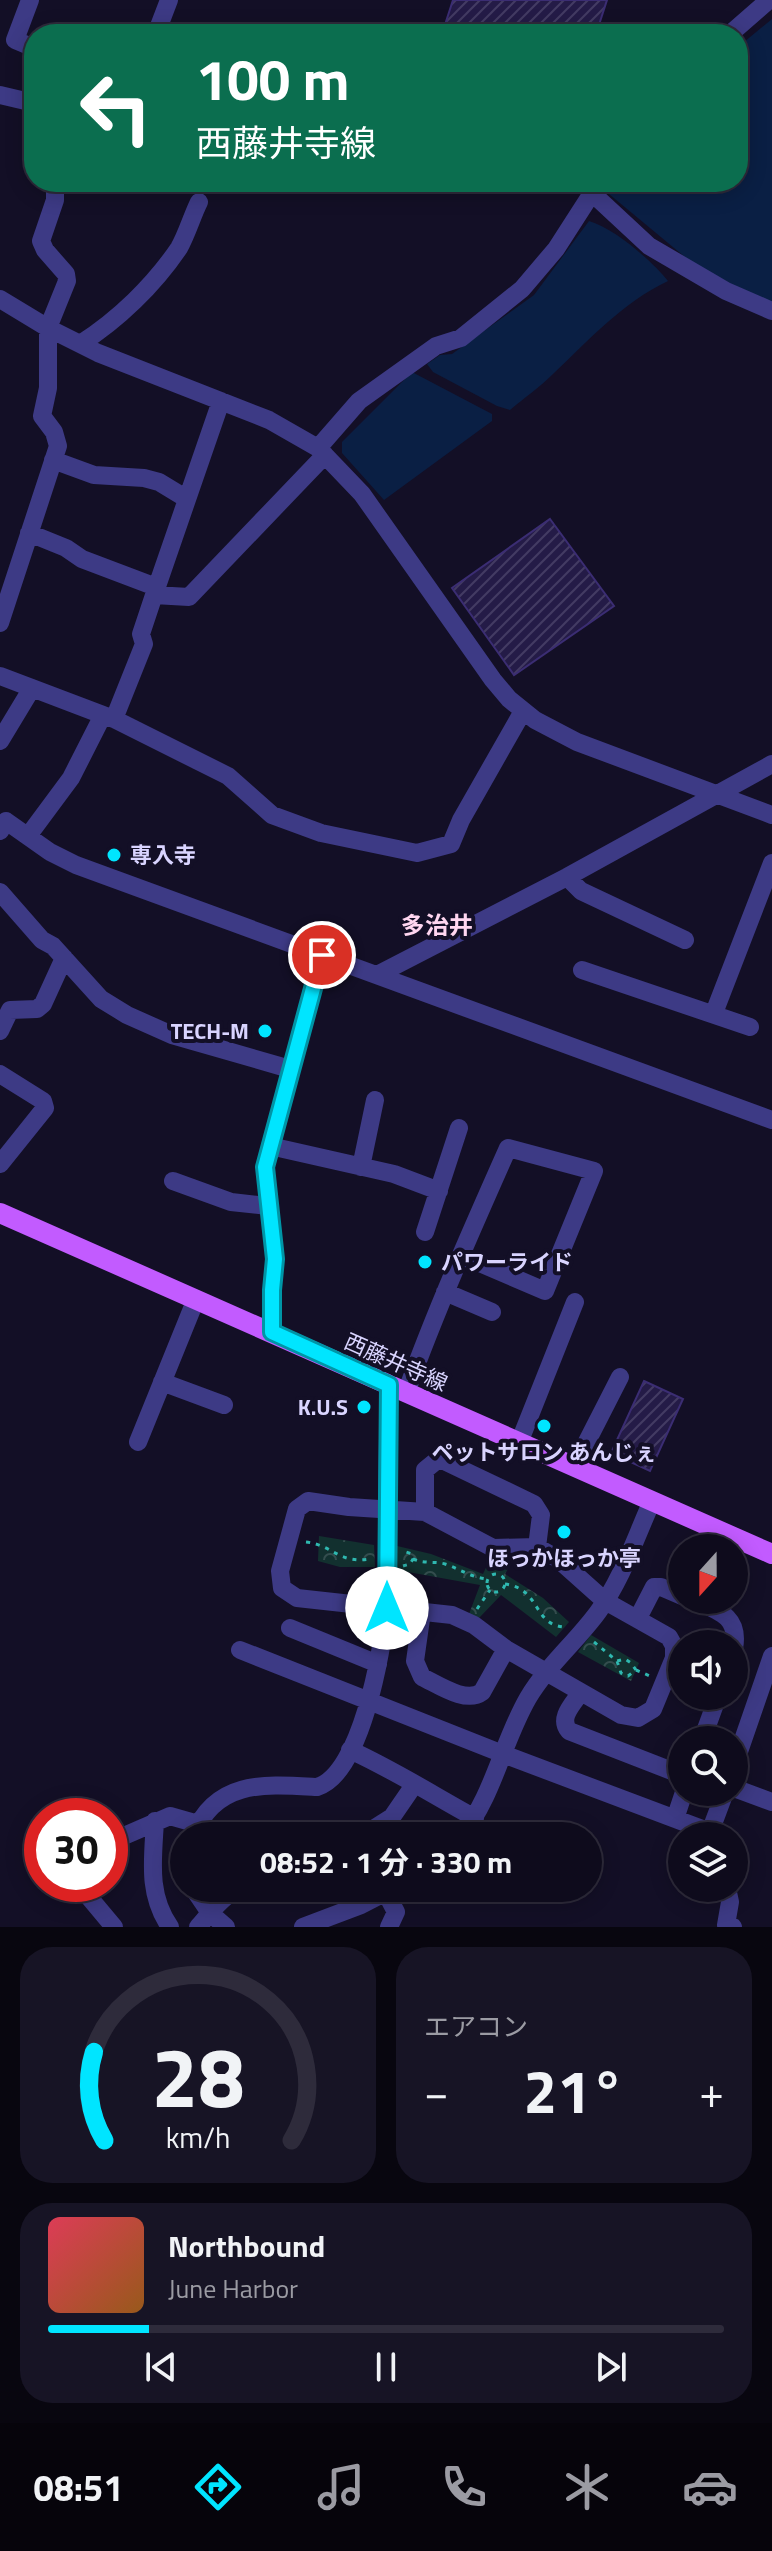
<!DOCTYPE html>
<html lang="ja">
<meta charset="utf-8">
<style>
body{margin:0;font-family:"Titillium Web","Noto Sans JP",sans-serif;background:#171425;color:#f1f3f6;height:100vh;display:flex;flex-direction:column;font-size:30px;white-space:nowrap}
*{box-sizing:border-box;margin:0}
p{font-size:26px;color:#9b9ba3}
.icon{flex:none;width:44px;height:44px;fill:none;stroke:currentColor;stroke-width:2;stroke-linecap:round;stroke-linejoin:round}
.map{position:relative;height:1927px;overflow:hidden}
.sheet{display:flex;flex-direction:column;gap:20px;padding:20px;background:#08060f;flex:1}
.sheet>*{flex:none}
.guide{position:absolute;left:24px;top:24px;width:724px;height:168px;border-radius:32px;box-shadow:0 4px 20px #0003,0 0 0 2px #2e2b3b;background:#0b6e4f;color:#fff;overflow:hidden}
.needle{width:52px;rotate:201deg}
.fabs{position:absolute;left:668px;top:1534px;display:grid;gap:16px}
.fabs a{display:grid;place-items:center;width:80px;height:80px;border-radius:50%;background:#0e0b1c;box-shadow:0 4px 20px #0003,0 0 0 2px #2e2b3b;font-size:40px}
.speed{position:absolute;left:24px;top:1798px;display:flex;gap:16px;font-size:40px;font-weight:700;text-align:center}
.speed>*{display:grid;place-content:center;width:104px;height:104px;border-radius:50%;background:#0e0b1c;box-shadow:0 4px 20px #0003,0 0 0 2px #2e2b3b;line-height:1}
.speed .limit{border:12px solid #d22;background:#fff;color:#111}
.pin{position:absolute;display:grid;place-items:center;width:68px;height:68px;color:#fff;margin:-34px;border:4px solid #fff;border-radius:50%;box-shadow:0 2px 8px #0007}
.me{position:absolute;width:88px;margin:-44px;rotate:0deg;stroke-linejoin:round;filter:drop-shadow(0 0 6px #0008)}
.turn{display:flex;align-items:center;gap:28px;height:168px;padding:0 40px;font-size:36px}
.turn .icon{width:104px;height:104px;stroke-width:2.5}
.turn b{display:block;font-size:56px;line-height:68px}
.big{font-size:60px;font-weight:700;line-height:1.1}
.sheet .card{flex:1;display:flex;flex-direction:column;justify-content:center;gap:12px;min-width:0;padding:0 28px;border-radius:32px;background:#171425}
.sheet .dial{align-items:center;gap:0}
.dial svg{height:208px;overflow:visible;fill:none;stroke:#2e2b3b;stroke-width:7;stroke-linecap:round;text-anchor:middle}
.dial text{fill:#f1f3f6;stroke:none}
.song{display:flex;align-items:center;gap:24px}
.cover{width:96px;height:96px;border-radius:12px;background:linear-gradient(135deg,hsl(350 70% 55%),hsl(30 70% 35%))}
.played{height:8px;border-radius:4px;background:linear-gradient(90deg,#00e5ff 15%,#2e2b3b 15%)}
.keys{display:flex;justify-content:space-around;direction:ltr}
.heat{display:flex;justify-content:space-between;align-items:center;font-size:44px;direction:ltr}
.sheet .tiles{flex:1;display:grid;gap:20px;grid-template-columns:1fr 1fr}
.card:last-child{grid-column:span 2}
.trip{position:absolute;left:170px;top:1822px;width:432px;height:80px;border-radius:40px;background:#0e0b1c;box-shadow:0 4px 20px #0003,0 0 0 2px #2e2b3b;font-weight:700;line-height:80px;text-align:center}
.tabs{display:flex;height:128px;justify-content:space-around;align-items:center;background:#06040b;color:#9b9ba3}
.tabs .icon{width:56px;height:56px}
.tabs .selected{color:#00e5ff}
.tabs b{font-size:36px;color:#f1f3f6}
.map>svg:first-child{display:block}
.park{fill:url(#park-crowns)}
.water{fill:#0a1f44}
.building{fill:url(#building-hatch);stroke:#3b2d73;stroke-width:2}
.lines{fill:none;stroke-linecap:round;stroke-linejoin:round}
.path{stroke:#2fb8b0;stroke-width:3;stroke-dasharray:4 6;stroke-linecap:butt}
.minor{stroke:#3d3a85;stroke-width:18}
.major{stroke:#c25bff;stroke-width:20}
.route-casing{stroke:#0095a6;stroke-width:20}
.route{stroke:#00e5ff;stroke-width:14}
.poi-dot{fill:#00e5ff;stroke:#130f26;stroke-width:3}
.labels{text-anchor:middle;stroke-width:8;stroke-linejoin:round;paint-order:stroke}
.poi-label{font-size:22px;font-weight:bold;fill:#d9d4ff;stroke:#130f26;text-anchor:start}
.street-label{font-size:22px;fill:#d9d4ff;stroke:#130f26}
.neighbourhood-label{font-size:24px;font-weight:bold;fill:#ffd6f0;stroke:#130f26}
</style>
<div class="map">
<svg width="772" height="1927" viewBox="0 0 772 1927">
<defs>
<pattern id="park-crowns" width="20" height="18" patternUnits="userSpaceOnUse" patternTransform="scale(2)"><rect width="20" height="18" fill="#12302f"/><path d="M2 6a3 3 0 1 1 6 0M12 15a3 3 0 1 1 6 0" fill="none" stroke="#344d4e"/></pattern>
<pattern id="building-hatch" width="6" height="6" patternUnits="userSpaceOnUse" patternTransform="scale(2)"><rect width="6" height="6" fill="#241b47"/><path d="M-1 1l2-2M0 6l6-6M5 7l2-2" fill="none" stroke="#433b63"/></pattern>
</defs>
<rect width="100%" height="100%" fill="#130f26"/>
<path class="park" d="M 319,1536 L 374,1545 L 375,1567 L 340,1567 L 318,1561 Z
M 397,1546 L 431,1554 L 483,1574 L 491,1557 L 515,1557 L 505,1574 L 543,1598 L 569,1622 L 556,1637 L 501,1595 L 479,1618 L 469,1614 L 480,1585 L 397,1570 Z
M 591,1635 L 639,1663 L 631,1681 L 578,1652 Z"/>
<path class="water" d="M 772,19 L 772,302 L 761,300 L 691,262 L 609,194 L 603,182 L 738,182 L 738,47 Z
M 589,221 C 614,228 652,261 668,281 C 623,302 588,341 553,374 C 540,387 524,398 510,410 L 497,406 L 433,372 L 427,364 L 440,355 L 452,354 L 534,295 Z
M 412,372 L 492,414 L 492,421 L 384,500 L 342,453 L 342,442 Z"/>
<path class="building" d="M 453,0 L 607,0 L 596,34 L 442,34 Z
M 550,519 L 614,606 L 514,675 L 452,588 Z
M 644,1381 L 683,1399 L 650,1471 L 611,1453 Z"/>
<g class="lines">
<path class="path" d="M 306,1542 C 333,1545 338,1564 370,1559
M 413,1559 C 425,1564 434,1561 445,1564 C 460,1569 472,1578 488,1579
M 403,1566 L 410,1564 L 413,1559 L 412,1554 L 403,1551
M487 1583a9 9 0 1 1 18 0a9 9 0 1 1-18 0Z
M 505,1584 C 542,1589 532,1626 566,1627
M 477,1609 L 490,1590
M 594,1642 L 617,1661 L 621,1673 L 628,1676 L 636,1670 L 631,1663 L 625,1659 L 617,1661
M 636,1670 L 650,1676"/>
<path class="minor" d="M 30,0 L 15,40 L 34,48
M 156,34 L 169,0
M 730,34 L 769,0
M 0,95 L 34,103
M 592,193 L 649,246 L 726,291 L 772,311
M 0,299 L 48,328 L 98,353 L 269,420 L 318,448 L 362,494 L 493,680 L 509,699 L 535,720 L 577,742 L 772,815
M 80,344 C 118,320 154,285 179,248 C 187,234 192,216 199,202
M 318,448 L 359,401 L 436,346 L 461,338 L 522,289 L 556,249 L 592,193 L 589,182
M 53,460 L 94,475 L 144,478 L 159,482 L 187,499
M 29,533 L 66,548 L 82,559 L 156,587
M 154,595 L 221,401
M 0,623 L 58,446 L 54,432 L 42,416 L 48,388 L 48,328 L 67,281 L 66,274 L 45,250 L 41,241 L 55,200 L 55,182
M 0,676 L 103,715
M 114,719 L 228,776 L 272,815 L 321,833 L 417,853 L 451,844 L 461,820 L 523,711
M 0,741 L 32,688
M 0,831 L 6,821 L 50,852 L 76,865 L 772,1120
M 28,836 L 71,778 L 103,715 L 114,719 L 144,644 L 141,634 L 154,595 L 189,597 L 325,455
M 567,877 L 581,891 L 685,940
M 0,892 L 42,940 L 53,946 L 101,999 L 127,1015 L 172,1035 L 290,1069
M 582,970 L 750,1027
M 377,975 L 567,877 L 772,764
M 714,1013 L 772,863
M 0,1031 L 10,1010 L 37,1009 L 43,1004 L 64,958
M 0,1074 L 43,1101 L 45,1108 L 0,1164
M 270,1146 L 394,1174 L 439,1191
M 361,1167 L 375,1100
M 173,1181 L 231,1202 L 268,1206
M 425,1232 L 459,1128
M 445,1292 L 492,1312
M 272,1332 L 272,1290 L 275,1259 L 265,1167 L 322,955
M 162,1382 L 224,1405
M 406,1393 C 436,1310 472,1229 508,1148 L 594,1171 L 545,1291 L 461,1255
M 138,1442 L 196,1299
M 519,1443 L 575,1302
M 574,1467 L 620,1377
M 308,1501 L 349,1507 L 425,1512 L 493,1548 L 537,1547 L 558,1559 L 605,1601 L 669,1637 L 674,1646 L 674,1658 L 653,1709 L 638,1718 L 621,1715 L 506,1649 L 474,1625 L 452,1615 L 297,1598 L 282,1588 L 280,1571 L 297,1509 Z
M 425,1512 L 425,1470 L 436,1461 L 444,1461 L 534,1504 L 541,1515 L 537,1547
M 692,1600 C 719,1611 740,1616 734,1649
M 422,1612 L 415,1661 L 422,1677 C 439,1685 466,1704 482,1692 L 506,1649
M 638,1618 L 654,1587 L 661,1587 L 682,1596
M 290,1628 L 378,1664
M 240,1650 L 503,1754 L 710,1832 L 725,1792
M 581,1692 C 573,1704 558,1718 569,1731 L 682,1775
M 702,1740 L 718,1696
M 350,1750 C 394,1770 433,1795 475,1818
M 734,1766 L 772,1656
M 734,1788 L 772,1802
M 675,1819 L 684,1792
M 155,1821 C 153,1859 147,1894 170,1927
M 193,1836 C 215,1779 266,1784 317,1787 C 361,1774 382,1652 386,1611 C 389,1585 387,1558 387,1532 C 387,1483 388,1434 389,1385
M 362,1836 L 392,1817 L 414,1785
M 461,1836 C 494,1795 502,1743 528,1698 C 547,1666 576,1642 598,1612 C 622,1579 635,1539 652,1501
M 110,1842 L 170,1816 L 198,1824
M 78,1884 L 114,1927
M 193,1888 L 210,1913 L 226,1927
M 727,1888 L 730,1902 L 726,1925 L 733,1927
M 386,1893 L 396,1912 L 389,1927
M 198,1927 C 208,1916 221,1897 235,1891 C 249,1885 264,1898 285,1888
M 303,1927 L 361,1905 L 394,1888"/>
<path class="major" d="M 0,1213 L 772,1554"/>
</g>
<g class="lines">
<defs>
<path id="route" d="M 322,955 L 265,1167 L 275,1259 L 272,1290 L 272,1332 L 389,1385 L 387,1608"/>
</defs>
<use href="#route" class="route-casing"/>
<use href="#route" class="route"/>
</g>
<g class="poi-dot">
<circle cx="114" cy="855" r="8"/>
<circle cx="265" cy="1031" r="8"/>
<circle cx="425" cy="1262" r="8"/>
<circle cx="364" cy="1407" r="8"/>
<circle cx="544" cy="1426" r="8"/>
<circle cx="564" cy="1532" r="8"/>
</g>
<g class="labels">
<g class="poi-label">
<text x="130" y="863">専入寺</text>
<text x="249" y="1039" text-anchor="end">TECH-M</text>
<text x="441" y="1270">パワーライド</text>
<text x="348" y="1415" text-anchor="end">K.U.S</text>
<text x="544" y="1460" text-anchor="middle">ペットサロン あんじぇ</text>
<text x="564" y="1566" text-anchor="middle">ほっかほっか亭</text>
</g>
<g class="street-label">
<text transform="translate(396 1362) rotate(24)" y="8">西藤井寺線</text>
</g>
<g class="neighbourhood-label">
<text x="437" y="934">多治井</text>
</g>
</g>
</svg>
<div class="fabs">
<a><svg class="needle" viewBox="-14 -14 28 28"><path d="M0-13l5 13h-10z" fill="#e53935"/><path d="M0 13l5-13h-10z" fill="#9b9ba3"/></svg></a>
<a><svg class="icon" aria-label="sound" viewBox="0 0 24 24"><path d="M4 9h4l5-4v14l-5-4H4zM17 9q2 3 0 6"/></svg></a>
<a><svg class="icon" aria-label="search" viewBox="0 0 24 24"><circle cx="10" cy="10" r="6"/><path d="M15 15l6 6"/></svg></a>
<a><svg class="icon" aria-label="layers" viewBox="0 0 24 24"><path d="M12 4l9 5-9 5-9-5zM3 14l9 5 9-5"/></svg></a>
</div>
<div class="speed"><div class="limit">30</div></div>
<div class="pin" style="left:322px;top:955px;background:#d93025"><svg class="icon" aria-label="arrive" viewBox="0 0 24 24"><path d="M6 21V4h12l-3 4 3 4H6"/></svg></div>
<svg class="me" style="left:387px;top:1608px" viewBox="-20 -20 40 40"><circle r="19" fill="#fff"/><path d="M0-13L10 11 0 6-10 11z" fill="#00e5ff"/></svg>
<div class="trip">08:52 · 1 分 · 330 m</div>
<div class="guide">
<div class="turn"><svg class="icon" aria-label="left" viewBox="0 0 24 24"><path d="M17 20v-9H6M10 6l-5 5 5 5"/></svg><div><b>100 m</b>西藤井寺線</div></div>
</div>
</div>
<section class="sheet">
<div class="tiles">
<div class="card dial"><svg viewBox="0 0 100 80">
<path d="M14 69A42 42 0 1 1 86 69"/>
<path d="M14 69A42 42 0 0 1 10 35" stroke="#00e5ff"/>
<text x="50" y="56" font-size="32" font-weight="700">28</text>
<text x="50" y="72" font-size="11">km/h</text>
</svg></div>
<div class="card"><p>エアコン</p>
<div class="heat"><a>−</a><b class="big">21°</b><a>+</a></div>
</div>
<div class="card">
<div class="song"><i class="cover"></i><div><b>Northbound</b><p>June Harbor</p></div></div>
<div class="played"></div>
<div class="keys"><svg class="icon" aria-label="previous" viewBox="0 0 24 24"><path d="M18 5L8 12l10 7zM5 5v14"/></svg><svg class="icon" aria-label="pause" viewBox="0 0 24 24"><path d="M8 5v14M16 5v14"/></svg><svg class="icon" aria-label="next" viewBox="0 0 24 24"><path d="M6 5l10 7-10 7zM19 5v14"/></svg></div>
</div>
</div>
</section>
<nav class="tabs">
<b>08:51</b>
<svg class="icon selected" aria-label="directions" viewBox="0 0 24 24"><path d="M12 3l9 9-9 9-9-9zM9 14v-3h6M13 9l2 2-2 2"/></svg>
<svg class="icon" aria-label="music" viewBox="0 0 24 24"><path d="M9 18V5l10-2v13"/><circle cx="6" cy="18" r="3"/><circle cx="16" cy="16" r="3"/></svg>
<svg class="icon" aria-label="phone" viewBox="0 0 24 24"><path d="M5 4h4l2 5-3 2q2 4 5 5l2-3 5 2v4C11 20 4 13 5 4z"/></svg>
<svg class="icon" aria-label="climate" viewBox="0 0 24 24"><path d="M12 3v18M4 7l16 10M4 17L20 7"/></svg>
<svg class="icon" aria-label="car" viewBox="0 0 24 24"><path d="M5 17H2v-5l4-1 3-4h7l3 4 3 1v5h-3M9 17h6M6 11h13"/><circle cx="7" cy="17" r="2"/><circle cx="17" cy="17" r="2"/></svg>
</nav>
